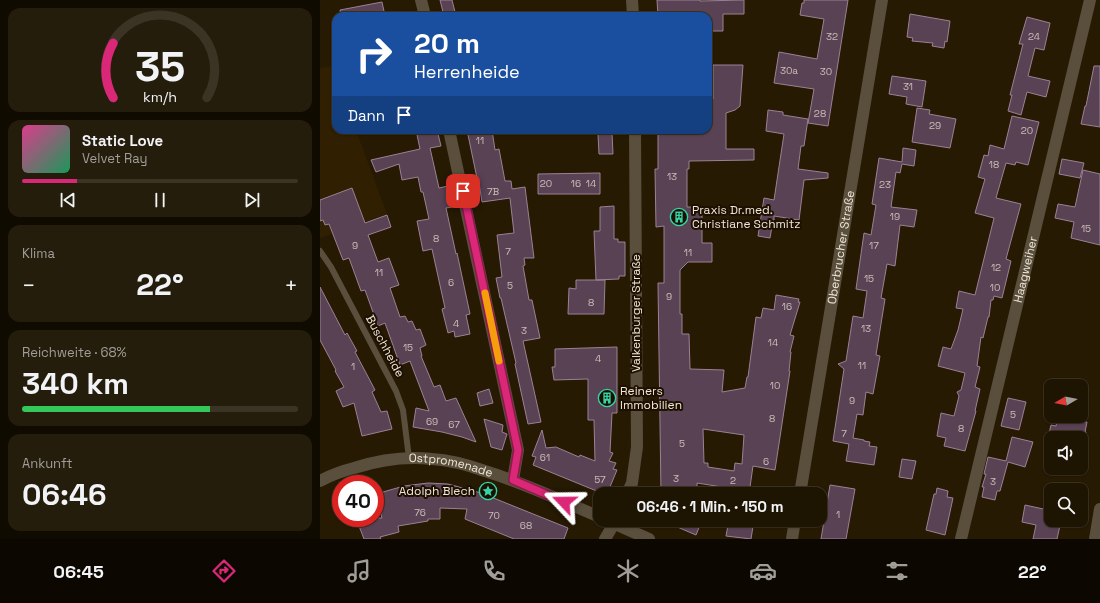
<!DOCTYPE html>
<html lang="de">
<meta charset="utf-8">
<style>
body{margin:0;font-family:"Space Grotesk",sans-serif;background:#251d0c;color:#f1f3f6;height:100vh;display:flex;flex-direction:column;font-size:15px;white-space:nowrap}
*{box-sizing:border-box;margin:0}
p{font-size:13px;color:#a09e99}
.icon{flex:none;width:22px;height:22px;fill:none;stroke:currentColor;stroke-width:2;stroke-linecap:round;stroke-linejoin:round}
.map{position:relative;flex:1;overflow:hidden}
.side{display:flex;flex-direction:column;gap:8px;padding:8px;background:#100b01;width:320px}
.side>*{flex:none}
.top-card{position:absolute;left:12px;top:12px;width:380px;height:122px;border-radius:12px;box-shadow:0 1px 3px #0004,0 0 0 1px #3b3324;background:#1a4fa0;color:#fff;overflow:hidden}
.needle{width:26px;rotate:260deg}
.tools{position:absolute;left:724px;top:379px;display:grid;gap:8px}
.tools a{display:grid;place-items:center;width:44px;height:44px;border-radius:8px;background:#1d1402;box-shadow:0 1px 3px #0004,0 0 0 1px #3b3324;font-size:20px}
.speed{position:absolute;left:12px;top:475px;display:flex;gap:8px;font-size:20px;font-weight:700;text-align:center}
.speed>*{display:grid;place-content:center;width:52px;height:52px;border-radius:50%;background:#1d1402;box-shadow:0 1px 3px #0004,0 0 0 1px #3b3324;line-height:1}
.speed .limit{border:6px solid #d22;background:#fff;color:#111}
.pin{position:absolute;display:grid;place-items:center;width:34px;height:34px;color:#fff;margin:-17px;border-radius:8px;box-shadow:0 2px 6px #0006}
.me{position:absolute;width:44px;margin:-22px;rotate:293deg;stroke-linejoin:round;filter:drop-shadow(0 0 3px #0008)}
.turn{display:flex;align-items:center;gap:14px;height:84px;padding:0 16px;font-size:18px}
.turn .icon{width:52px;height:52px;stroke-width:2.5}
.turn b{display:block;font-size:28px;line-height:34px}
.then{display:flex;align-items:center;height:38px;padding:0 16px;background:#0003;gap:8px;font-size:15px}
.big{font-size:30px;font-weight:700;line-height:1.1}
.side .widget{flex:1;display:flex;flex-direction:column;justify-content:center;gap:6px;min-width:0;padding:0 14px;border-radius:12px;background:#251d0c}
.side .dial{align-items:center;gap:0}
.dial svg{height:104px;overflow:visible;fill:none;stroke:#3b3324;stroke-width:7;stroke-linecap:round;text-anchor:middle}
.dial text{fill:#f1f3f6;stroke:none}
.song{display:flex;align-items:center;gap:12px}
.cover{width:48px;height:48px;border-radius:6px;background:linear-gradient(135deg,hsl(330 70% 55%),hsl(150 70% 35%))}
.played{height:4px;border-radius:2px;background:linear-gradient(90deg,#db2777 20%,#3b3324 20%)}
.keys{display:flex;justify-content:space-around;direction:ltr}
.heat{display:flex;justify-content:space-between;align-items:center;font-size:22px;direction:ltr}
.charge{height:6px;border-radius:3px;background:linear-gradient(90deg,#34c759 68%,#3b3324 0)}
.trip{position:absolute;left:273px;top:487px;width:234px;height:40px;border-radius:12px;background:#1d1402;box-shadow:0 1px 3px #0004,0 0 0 1px #3b3324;font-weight:700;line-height:40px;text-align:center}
.tabs{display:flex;height:64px;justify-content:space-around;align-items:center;background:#0c0801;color:#a09e99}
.tabs .icon{width:28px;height:28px}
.tabs .current{color:#db2777}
.tabs b{font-size:18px;color:#f1f3f6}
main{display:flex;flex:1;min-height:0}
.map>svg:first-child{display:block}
.built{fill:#301f01}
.building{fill:#594254;stroke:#9b8194;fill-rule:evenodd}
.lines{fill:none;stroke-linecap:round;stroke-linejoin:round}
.service{stroke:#594f3c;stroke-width:6}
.minor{stroke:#594f3c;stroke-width:12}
.tertiary{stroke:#594f3c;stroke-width:12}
.route-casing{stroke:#8e194d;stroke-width:10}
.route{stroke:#db2777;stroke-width:7}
.slow{stroke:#f59e0b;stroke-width:7}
.labels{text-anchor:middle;stroke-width:4;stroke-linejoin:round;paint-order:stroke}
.number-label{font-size:10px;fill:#cabdb7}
.poi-label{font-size:12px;fill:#efe6d8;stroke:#1d1000;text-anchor:start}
.street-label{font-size:12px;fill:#efe6d8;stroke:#1d1000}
</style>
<main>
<section class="side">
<div class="widget dial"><svg viewBox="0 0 100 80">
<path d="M14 69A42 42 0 1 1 86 69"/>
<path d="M14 69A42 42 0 0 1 14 27" stroke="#db2777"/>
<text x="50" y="56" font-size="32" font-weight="700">35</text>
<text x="50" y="72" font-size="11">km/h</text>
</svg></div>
<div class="widget">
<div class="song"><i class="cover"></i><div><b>Static Love</b><p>Velvet Ray</p></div></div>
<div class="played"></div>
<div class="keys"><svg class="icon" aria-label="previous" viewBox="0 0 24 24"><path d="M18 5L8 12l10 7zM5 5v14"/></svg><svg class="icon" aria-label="pause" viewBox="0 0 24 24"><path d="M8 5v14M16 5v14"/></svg><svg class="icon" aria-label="next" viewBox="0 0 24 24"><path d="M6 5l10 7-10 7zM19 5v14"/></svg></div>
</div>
<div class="widget"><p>Klima</p>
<div class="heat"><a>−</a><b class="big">22°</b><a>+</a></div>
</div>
<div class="widget"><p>Reichweite · 68%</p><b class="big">340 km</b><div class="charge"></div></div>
<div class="widget"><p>Ankunft</p><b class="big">06:46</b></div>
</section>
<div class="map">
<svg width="780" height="539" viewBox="0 0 780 539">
<rect width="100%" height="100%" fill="#271a03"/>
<path class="built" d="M 16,66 L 16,130 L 36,130 L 67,214 L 0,238 L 0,68 Z"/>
<path class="building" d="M 120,0 L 132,0 L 136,16 L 124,16 Z
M 337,0 L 380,0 L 380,1 L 424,0 L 424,14 L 403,14 L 403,31 L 388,31 L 388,15 L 338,16 Z
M 484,0 L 528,0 L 508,126 L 488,123 L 494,89 L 454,83 L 459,52 L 497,59 L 504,19 L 480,15 L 482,3 L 484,3 Z
M 62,2 L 65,16 L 21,16 L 20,10 Z
M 590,14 L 630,21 L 627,42 L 625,41 L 624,48 L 612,46 L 613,43 L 592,41 L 593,38 L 587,37 Z
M 707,17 L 730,23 L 724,50 L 715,48 L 708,76 L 730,81 L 726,97 L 707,92 L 701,115 L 688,111 L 692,95 L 690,95 L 703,44 L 699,44 Z
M 393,65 L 423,65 L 420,106 L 415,110 L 406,113 L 406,149 L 434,149 L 434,160 L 369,161 L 369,169 L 367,169 L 367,207 L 382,207 L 382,243 L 392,243 L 392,262 L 368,262 L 360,270 L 360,314 L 362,314 L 362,334 L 369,334 L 370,369 L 404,370 L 402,392 L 425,388 L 427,377 L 428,377 L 436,317 L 441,318 L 443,308 L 454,310 L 456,295 L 479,299 L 478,302 L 480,302 L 470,335 L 474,336 L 470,352 L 471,352 L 469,371 L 470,371 L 455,470 L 433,466 L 429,494 L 414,494 L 415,489 L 377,483 L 377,494 L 341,494 L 338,283 L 344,283 L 344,226 L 336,227 L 335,169 L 338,169 L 338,130 L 388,130 L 388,99 L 393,99 ZM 383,429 L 424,435 L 422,464 L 415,463 L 414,471 L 388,467 L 388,463 L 384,463 Z
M 774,66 L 780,66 L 780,127 L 761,124 L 765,106 L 766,106 Z
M 572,76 L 606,81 L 602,107 L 586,104 L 587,97 L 569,94 Z
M 597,108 L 610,110 L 609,114 L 636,119 L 630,148 L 592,142 Z
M 448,110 L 463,112 L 463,115 L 488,119 L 484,146 L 481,146 L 478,169 L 508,173 L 508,178 L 484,180 L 479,220 L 454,216 L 454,220 L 453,220 L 450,238 L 438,236 L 444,198 L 454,200 L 464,134 L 446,131 Z
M 692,116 L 719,122 L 708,165 L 696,162 L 695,165 L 686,163 L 676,198 L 701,204 L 686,259 L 691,261 L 682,298 L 674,296 L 673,300 L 671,300 L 669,317 L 668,317 L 663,338 L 661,337 L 657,366 L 660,367 L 655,387 L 660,389 L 655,411 L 656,411 L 645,451 L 624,446 L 626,438 L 617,436 L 621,413 L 634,416 L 639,396 L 637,392 L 641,390 L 645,373 L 618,366 L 623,347 L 631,349 L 638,330 L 643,309 L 636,308 L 639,291 L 655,295 L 674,218 L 655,213 L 665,179 L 658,177 L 664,155 L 668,156 L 670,145 L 684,149 Z
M 96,130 L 117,130 L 121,146 L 110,148 L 119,188 L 128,186 L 132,207 L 126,208 L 136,254 L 137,253 L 150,314 L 146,315 L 150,334 L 135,337 L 134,331 L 128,333 L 122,309 L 125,308 L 112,249 L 103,251 L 97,221 L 109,219 L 103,192 L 101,192 L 98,177 L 82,180 L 79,164 L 56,172 L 51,160 L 100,149 Z
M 147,130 L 172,130 L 175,150 L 179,149 L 185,181 L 191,181 L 192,189 L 205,187 L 214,258 L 204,258 L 205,265 L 203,266 L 209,300 L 212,300 L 220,338 L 203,341 L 221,422 L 208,424 L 195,364 L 196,363 L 181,298 L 180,298 L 176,278 L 182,277 L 177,235 L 194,233 L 190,198 L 162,202 L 159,183 L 158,183 Z
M 292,133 L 293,154 L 279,154 L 278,134 Z
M 583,148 L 596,150 L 594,166 L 582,164 L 580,173 L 576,172 L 571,207 L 597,210 L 594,227 L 580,225 L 575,266 L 567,264 L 561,298 L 565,299 L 556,355 L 560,356 L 553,394 L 546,392 L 543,415 L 537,414 L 533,438 L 544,440 L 544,441 L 550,442 L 549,446 L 557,447 L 554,465 L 526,461 L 529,444 L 513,441 L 524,369 L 518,364 L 526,361 L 533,316 L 543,318 L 547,291 L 536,289 L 544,233 L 551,235 L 556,205 L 552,204 L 559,158 L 582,162 Z
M 742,159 L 764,163 L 760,178 L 739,174 Z
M 763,170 L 780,174 L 780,245 L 751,238 L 754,222 L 735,218 L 738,204 L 755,207 Z
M 280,173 L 280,194 L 218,194 L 218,174 Z
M 32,188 L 45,223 L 67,215 L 71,227 L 48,235 L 58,262 L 69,258 L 79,285 L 70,288 L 80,317 L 85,316 L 88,322 L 92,321 L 96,330 L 100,329 L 106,345 L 100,348 L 102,356 L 101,356 L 114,387 L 120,385 L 126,401 L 136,398 L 156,442 L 142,437 L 122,432 L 93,427 L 96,408 L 109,411 L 90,361 L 80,365 L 65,323 L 58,326 L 45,290 L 41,291 L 29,258 L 23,260 L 9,224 L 5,225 L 3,220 L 0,221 L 0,200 Z
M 294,206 L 294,239 L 298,239 L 298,242 L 305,242 L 305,276 L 299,276 L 299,279 L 276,280 L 274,231 L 280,231 L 280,207 Z
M 256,280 L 285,280 L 284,314 L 248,314 L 249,288 L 256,289 Z
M 0,287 L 25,335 L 27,333 L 37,351 L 35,352 L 55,390 L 52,392 L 61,412 L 67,411 L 72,429 L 42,436 L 34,403 L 23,407 L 16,391 L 24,387 L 15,371 L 16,370 L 0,340 Z
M 297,347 L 297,413 L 292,413 L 290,452 L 293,453 L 289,461 L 296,463 L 293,469 L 297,470 L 287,494 L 284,494 L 213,465 L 216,457 L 212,456 L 222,430 L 226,448 L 236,447 L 259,457 L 260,455 L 275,461 L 274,420 L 268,420 L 268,379 L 234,380 L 232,367 L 235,367 L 235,349 Z
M 169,389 L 173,403 L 160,406 L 157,393 Z
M 688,398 L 706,402 L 699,430 L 681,426 Z
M 738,416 L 751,419 L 752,417 L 765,420 L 765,422 L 767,422 L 765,432 L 766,432 L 765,438 L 728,438 L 731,425 L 736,426 Z
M 164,419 L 183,425 L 182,432 L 187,434 L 182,450 L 171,447 Z
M 692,437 L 713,442 L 705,467 L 688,462 L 680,491 L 677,491 L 675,500 L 662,497 L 664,487 L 662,487 L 666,474 L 664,474 L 668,457 L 686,461 Z
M 582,459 L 596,461 L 592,479 L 579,477 Z
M 108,483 L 128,484 L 161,493 L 248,528 L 244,539 L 194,539 L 145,519 L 147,509 L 120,508 L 120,519 L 108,519 L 108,521 L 78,526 L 79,532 L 60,537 L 61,539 L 44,539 L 36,518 L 62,518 L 56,494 L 84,486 Z
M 510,485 L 535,489 L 526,539 L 501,539 Z
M 617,488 L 628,491 L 627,497 L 633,498 L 625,535 L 606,530 L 614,494 L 616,494 Z
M 705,505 L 728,510 L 726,518 L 731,519 L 731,520 L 741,521 L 737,539 L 713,539 L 716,525 L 702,522 Z
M 341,520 L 382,520 L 376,535 Z
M 409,520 L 434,520 L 431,539 L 406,536 Z"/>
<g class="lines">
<path class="service" d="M 0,251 L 11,267 L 76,391 L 83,410 L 89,458"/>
<g class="minor">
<path d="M 101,0 L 105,16"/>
<path d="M 312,0 L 313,16"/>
<path d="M 129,130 L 198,450 L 193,480"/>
<path d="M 307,494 L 312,483 L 317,447 L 315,130"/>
<path id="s1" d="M 480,494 L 562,0"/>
<path d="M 285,539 L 296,520"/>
<path d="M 472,539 L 475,520"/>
<path id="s2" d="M 641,539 L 770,0"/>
<path d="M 775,539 L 780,509"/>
</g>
<g class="tertiary">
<path id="s3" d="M 0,481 C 11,475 22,471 34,468 C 59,460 85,456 112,459 C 130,460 148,465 165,471 C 204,483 242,501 280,517"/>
<path d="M 286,520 L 329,539"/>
</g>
</g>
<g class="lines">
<defs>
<path id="route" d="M 143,191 L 198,450 L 193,480 L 244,502"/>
</defs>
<use href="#route" class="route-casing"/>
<use href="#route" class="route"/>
<path class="slow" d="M 165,293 L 179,361"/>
</g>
<defs>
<symbol id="building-ring" viewBox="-11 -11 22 22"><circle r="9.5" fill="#1d1000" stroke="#34d4a8" stroke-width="1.5"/><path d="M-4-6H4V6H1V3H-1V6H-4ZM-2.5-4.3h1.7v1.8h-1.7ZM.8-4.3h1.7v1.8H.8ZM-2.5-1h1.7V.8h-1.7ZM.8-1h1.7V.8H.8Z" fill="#34d4a8"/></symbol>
<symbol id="sight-ring" viewBox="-11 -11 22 22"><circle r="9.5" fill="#1d1000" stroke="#34d4a8" stroke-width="1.5"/><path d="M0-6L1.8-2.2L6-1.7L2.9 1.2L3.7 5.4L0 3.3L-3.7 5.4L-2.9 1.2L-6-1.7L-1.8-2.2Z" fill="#34d4a8"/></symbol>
</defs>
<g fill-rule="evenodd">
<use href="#building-ring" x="349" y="207" width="20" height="20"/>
<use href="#building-ring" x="277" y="388" width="20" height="20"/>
<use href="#sight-ring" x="158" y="481" width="20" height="20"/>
</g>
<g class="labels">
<g class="number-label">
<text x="512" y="40">32</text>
<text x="714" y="40">24</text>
<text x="469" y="74">30a</text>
<text x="506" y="75">30</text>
<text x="588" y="90">31</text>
<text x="500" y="117">28</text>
<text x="615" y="129">29</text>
<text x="707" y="134">20</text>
<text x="160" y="144">11</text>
<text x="674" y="168">18</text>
<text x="352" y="180">13</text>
<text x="226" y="187">20</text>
<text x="256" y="187">16</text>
<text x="271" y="187">14</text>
<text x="565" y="188">23</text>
<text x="173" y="195">7B</text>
<text x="575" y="220">19</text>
<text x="766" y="232">15</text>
<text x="116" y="242">8</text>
<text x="35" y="249">9</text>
<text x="554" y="249">17</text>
<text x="188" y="255">7</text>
<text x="368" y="256">11</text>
<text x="676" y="271">12</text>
<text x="59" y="276">11</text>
<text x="549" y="282">15</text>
<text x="131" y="286">6</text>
<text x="190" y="289">5</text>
<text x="675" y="291">10</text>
<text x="349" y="300">9</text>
<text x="271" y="306">8</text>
<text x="467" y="310">16</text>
<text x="136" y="327">4</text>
<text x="546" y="332">13</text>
<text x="204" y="334">3</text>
<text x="453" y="346">14</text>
<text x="88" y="351">15</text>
<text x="278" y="362">4</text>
<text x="542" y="369">11</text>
<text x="33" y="370">1</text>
<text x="455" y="389">10</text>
<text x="532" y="404">9</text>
<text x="693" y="418">5</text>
<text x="452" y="422">8</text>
<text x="112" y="425">69</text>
<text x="134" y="428">67</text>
<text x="641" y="432">8</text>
<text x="524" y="437">7</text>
<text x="362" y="447">5</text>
<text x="225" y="461">61</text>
<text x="446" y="465">6</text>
<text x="356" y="482">3</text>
<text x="280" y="483">57</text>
<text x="413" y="484">2</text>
<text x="673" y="485">3</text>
<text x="100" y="516">76</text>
<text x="518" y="518">1</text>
<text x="174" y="519">70</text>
<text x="206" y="529">68</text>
</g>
<g class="poi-label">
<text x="372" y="214">Praxis Dr.med.<tspan x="372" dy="14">Christiane Schmitz</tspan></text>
<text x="300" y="395">Reiners<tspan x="300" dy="14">Immobilien</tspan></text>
<text x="155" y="495" text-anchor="end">Adolph Blech</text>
</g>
<g class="street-label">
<text dy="4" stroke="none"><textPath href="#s1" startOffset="250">Oberbrucher Straße</textPath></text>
<text dy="4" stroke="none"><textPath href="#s2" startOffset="277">Haagweiher</textPath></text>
<text transform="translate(316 313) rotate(-90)" y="4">Valkenburger Straße</text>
<text transform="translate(65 346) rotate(62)" y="4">Buschheide</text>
<text dy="4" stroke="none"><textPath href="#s3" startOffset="135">Ostpromenade</textPath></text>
</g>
</g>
</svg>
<div class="tools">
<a><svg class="needle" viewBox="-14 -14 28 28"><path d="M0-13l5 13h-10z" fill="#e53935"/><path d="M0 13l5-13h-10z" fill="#a09e99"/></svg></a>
<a><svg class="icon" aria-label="sound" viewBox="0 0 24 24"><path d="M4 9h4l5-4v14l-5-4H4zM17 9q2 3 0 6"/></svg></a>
<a><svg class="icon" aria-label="search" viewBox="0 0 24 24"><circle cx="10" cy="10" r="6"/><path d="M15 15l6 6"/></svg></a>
</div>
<div class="speed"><div class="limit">40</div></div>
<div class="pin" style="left:143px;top:191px;background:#d93025"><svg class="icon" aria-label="arrive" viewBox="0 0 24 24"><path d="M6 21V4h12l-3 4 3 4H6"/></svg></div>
<svg class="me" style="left:244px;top:502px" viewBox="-20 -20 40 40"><path d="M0-17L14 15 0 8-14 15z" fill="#db2777" stroke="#fff" stroke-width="4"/></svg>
<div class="trip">06:46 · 1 Min. · 150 m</div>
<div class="top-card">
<div class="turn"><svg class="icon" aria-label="right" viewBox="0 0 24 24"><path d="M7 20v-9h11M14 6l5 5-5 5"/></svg><div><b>20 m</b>Herrenheide</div></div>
<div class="then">Dann<svg class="icon" aria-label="arrive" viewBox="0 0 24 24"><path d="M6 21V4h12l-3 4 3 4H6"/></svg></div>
</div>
</div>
</main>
<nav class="tabs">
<b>06:45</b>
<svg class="icon current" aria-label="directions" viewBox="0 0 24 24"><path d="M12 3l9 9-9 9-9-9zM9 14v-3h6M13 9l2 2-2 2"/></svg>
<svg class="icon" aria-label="music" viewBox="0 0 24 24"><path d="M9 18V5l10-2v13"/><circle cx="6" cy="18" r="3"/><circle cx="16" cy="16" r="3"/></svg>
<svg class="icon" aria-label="phone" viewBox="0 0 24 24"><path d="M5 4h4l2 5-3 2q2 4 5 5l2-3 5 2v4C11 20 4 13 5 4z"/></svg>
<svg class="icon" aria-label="climate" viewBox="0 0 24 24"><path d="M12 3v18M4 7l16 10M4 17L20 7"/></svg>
<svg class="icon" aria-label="car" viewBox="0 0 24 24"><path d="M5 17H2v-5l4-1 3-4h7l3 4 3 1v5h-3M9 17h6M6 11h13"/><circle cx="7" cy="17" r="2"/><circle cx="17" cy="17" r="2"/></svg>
<svg class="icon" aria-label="filters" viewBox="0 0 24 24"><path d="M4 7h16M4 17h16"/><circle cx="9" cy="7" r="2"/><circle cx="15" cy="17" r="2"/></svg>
<b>22°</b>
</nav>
